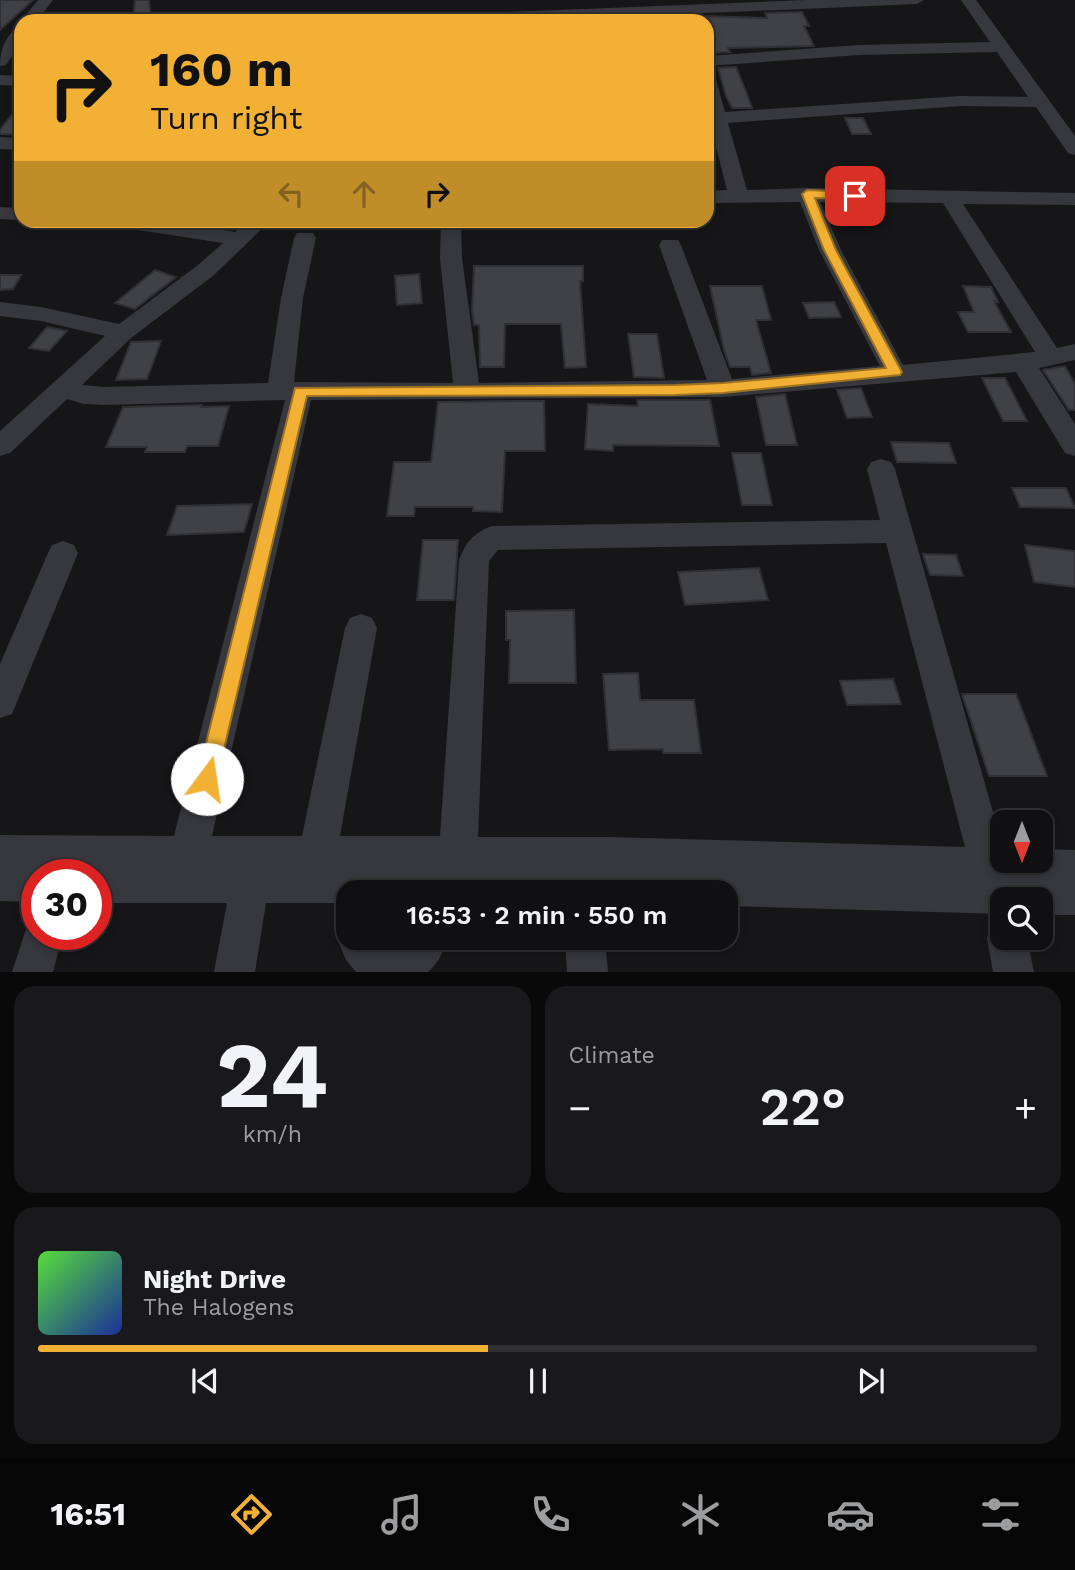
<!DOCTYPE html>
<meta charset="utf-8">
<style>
body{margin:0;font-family:"Work Sans",sans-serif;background:#19191b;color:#f1f3f6;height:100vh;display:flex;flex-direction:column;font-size:26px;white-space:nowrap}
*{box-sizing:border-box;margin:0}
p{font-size:23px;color:#9c9d9f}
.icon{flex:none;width:38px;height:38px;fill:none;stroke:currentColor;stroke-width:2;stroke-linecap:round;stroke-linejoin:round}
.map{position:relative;height:972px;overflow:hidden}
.sheet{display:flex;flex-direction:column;gap:14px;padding:14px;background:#09090a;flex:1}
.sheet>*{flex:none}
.guide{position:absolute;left:14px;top:14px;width:700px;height:214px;border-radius:21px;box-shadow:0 4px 10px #0003,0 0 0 2px #303032;background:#f2b134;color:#111;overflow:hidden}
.needle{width:46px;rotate:180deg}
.controls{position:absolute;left:990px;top:810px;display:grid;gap:14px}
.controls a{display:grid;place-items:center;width:63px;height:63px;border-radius:14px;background:#101012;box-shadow:0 4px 10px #0003,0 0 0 2px #303032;font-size:35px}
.speed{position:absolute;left:21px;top:859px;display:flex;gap:14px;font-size:35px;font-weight:700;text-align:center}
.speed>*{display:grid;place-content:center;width:91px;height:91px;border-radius:50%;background:#101012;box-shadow:0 4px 10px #0003,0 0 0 2px #303032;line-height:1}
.speed .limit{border:10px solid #d22;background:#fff;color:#111}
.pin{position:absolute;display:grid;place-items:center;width:60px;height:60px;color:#fff;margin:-30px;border-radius:14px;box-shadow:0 4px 10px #0006}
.me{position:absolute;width:77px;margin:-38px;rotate:14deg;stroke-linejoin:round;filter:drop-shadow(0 0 5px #0008)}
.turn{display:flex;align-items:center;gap:24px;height:147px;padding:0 21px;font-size:32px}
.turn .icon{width:91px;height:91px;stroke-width:2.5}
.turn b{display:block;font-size:49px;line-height:60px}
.lanes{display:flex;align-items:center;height:66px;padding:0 21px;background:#0003;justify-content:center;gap:35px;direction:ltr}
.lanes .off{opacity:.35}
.big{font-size:52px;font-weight:600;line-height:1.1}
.sheet .card{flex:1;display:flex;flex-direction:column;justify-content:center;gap:10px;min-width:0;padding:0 24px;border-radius:21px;background:#19191b}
.sheet .dial{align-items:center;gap:0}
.dial b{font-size:91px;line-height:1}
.song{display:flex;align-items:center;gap:21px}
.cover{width:84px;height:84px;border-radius:10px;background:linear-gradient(135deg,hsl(110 70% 55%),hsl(230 70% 35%))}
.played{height:7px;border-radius:4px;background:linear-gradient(90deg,#f2b134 45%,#303032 45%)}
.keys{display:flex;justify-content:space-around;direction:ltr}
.heat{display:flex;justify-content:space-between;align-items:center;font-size:38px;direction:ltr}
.sheet .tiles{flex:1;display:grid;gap:14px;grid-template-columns:1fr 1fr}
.card:last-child{grid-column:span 2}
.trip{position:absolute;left:336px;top:880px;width:402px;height:70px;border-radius:21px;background:#101012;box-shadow:0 4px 10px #0003,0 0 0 2px #303032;font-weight:600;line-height:70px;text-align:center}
.tabs{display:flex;height:112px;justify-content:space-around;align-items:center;background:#060607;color:#9c9d9f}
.tabs .icon{width:49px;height:49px}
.tabs .current{color:#f2b134}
.tabs b{font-size:32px;color:#f1f3f6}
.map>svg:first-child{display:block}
.building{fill:#404145;stroke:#303034;stroke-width:2}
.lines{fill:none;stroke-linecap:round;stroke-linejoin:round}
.minor{fill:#37383d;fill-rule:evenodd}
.route{fill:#f2b134;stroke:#9d7322;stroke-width:2}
</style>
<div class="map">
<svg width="1075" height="972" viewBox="0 0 1075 972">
<rect width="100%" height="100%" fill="#161618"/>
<path class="building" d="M 0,0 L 33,0 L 0,30 Z
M 135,0 L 149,0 L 151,21 L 133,21 Z
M 802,12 L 809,26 L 804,26 L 814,46 L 728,48 L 730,52 L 712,53 L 709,51 L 707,33 L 715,33 L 707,16 L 767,18 L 765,13 Z
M 736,67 L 745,89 L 752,108 L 732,108 L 726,96 L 718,68 Z
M 21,103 L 21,135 L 0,134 L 0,130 Z
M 845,118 L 863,118 L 871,134 L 852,134 Z
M 474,266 L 583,266 L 583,281 L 580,281 L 586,367 L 565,368 L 561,324 L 505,324 L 504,367 L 480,367 L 479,325 L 474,325 L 472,310 Z
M 155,270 L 176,277 L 135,309 L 115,303 Z
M 419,274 L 422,303 L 397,305 L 395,276 Z
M 0,275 L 21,275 L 13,289 L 0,290 Z
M 710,286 L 762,286 L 771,320 L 756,320 L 771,373 L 752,375 L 750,367 L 730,367 L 724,350 Z
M 963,286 L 991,287 L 998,302 L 994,301 L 1011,332 L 968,332 L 958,312 L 974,312 Z
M 834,302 L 841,317 L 809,318 L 803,303 Z
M 47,327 L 67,331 L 49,351 L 29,348 Z
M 628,334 L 657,334 L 664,378 L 634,377 Z
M 161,341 L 147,379 L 116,380 L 131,342 Z
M 1065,366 L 1075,384 L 1075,410 L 1069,410 L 1043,370 Z
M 982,378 L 1005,378 L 1027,421 L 1003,421 Z
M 861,388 L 872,417 L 847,418 L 837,390 Z
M 785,394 L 797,445 L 766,445 L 756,397 Z
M 637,400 L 710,400 L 719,446 L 613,445 L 613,451 L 585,449 L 588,404 L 638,406 Z
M 517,401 L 544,401 L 545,451 L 505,451 L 502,512 L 473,511 L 473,507 L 415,507 L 414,516 L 387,516 L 394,462 L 431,462 L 438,402 Z
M 202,405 L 201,407 L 229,406 L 218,446 L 187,446 L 185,452 L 145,452 L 147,447 L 106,447 L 123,407 Z
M 891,442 L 949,443 L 956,463 L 897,462 Z
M 732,453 L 761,453 L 772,505 L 742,505 Z
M 1012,488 L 1066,488 L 1075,508 L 1020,507 Z
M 252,504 L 244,532 L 167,535 L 177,506 Z
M 423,540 L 458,540 L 454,600 L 417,600 Z
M 1025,545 L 1075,551 L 1075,587 L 1034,582 Z
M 923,554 L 956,555 L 963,576 L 930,575 Z
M 759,568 L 768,600 L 685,605 L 678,572 Z
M 574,610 L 576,683 L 509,683 L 510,640 L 506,640 L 506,611 Z
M 638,673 L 640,700 L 694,700 L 701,753 L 663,753 L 663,749 L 609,750 L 603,674 Z
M 893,679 L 901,704 L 847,705 L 840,681 Z
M 962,694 L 1016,694 L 1047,776 L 989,776 Z"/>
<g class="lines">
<path class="minor" d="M 38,0 L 53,0 L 37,21 L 21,21 Z
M 807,0 L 924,0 L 917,4 L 520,21 L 284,21 L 292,16 L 480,13 Z
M 961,0 L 976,0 L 1075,136 L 1075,155 L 1068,153 L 1036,107 L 961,106 L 728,123 L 747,190 L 807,188 L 1075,193 L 1075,205 L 963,204 L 1057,348 L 1075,344 L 1075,360 L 1039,368 L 1075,424 L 1075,456 L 1065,453 L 1016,372 L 723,397 L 311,400 L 212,836 L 302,836 L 345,628 L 350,618 L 361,614 L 372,618 L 377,628 L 340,836 L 440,836 L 459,561 C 465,543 473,533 492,526 L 880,520 L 867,469 L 871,462 L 881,459 L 891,462 L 895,469 L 1003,847 L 1003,861 L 1041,861 L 1041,849 L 1075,850 L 1075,915 L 1041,915 L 1041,900 L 1003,900 L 1003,914 L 726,906 L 726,892 L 348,892 L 348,903 L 266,903 L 255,972 L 214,972 L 227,903 L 96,903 L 96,875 L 37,875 L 37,902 L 0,901 L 0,835 L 174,836 L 285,400 L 104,405 L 84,404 L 67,399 L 10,453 L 0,456 L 0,431 L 105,336 L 41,321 L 0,316 L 0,302 L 41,307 L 119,324 L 198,265 L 223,243 L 112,226 L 102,220 L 167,220 L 235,232 L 248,220 L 271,220 L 214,275 L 131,338 L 82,385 L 104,387 L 268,383 L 281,298 L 294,238 L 297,233 L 313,233 L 316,238 L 303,298 L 294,382 L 453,383 L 440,258 L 441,220 L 461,220 L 462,258 L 479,383 L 707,380 L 659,245 L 662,240 L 678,240 L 681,245 L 732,379 L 880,366 L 819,250 L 800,202 L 707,203 L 707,191 L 727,190 L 710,124 L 707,124 L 707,74 L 716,79 L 725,112 L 961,96 L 1028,97 L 997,52 L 859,55 L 707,66 L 707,56 L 859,45 L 990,42 ZM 820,202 L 943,203 L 1035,352 L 903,365 L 841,250 ZM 886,543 L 965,847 L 609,837 L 478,837 L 489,561 L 498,550 Z
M 21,27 L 21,43 L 6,65 L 0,66 C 0,52 5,32 21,27 Z
M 0,75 L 21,76 L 21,86 L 0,85 Z
M 0,137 L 21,138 L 21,150 L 0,149 Z
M 0,207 L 21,208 L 21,220 L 0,219 Z
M 63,541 L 74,545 L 78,553 L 12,714 L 0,718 L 0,664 L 48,553 L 52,545 Z
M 37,917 L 37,934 L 63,934 L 53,972 L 12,972 L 29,920 Z
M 1003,920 L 1003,938 L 1027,938 L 1034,972 L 993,972 L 987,938 L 993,924 Z
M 348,922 L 348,938 C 357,938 371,935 379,938 C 390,942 393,948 405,938 L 445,938 C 444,953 439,962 428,972 L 356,972 L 346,960 L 337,938 L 343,924 Z
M 565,938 L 605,938 L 608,972 L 567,972 Z"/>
</g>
<path class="route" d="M 807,190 L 855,192 L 861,196 L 855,199 L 815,198 L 836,250 L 902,372 L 900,375 L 723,393 L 675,395 L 307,396 L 217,779 L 214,786 L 207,789 L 200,786 L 197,779 L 295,388 L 675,385 L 723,383 L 886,368 L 824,250 L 802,194 Z"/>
</svg>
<div class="controls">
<a><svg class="needle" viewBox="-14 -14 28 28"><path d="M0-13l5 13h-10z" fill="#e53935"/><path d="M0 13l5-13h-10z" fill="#9c9d9f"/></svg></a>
<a><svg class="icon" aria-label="search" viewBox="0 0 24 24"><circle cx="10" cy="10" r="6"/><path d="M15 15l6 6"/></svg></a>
</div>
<div class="speed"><div class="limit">30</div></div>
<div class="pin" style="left:855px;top:196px;background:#d93025"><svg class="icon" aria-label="arrive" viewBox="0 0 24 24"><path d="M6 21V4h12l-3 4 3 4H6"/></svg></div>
<svg class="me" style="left:207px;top:779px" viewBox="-20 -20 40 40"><circle r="19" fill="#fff"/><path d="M0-13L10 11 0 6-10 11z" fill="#f2b134"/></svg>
<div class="trip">16:53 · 2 min · 550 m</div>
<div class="guide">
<div class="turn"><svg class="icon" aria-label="right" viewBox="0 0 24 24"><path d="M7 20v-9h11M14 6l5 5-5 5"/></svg><div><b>160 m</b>Turn right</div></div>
<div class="lanes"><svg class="icon off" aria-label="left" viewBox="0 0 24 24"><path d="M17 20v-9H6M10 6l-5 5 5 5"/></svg><svg class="icon off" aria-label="ahead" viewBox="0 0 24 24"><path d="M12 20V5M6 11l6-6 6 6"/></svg><svg class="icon" aria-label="right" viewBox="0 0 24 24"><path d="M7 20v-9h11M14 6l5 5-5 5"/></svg></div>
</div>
</div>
<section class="sheet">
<div class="tiles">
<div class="card dial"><b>24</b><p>km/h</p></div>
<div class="card"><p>Climate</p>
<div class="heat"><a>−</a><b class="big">22°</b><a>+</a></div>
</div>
<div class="card">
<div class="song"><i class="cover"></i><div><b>Night Drive</b><p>The Halogens</p></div></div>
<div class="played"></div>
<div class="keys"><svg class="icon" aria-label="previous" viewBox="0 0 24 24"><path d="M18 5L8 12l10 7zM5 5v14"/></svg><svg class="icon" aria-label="pause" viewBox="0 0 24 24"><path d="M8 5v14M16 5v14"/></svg><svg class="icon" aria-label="next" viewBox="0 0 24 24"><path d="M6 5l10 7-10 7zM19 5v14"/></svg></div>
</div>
</div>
</section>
<nav class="tabs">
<b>16:51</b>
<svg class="icon current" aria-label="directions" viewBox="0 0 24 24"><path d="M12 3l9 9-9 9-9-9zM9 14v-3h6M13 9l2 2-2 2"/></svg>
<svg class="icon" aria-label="music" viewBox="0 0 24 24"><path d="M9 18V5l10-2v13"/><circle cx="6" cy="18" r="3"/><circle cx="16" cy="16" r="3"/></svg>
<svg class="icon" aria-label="phone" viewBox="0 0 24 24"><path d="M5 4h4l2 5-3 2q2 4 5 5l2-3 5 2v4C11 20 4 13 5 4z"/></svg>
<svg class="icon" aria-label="climate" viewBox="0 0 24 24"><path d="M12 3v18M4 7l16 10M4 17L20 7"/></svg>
<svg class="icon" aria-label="car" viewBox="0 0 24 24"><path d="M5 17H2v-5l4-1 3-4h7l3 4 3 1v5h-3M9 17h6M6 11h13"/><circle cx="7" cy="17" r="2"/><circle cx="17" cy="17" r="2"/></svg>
<svg class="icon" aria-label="filters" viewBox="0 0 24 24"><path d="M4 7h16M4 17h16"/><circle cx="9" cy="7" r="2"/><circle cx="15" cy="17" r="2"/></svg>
</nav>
